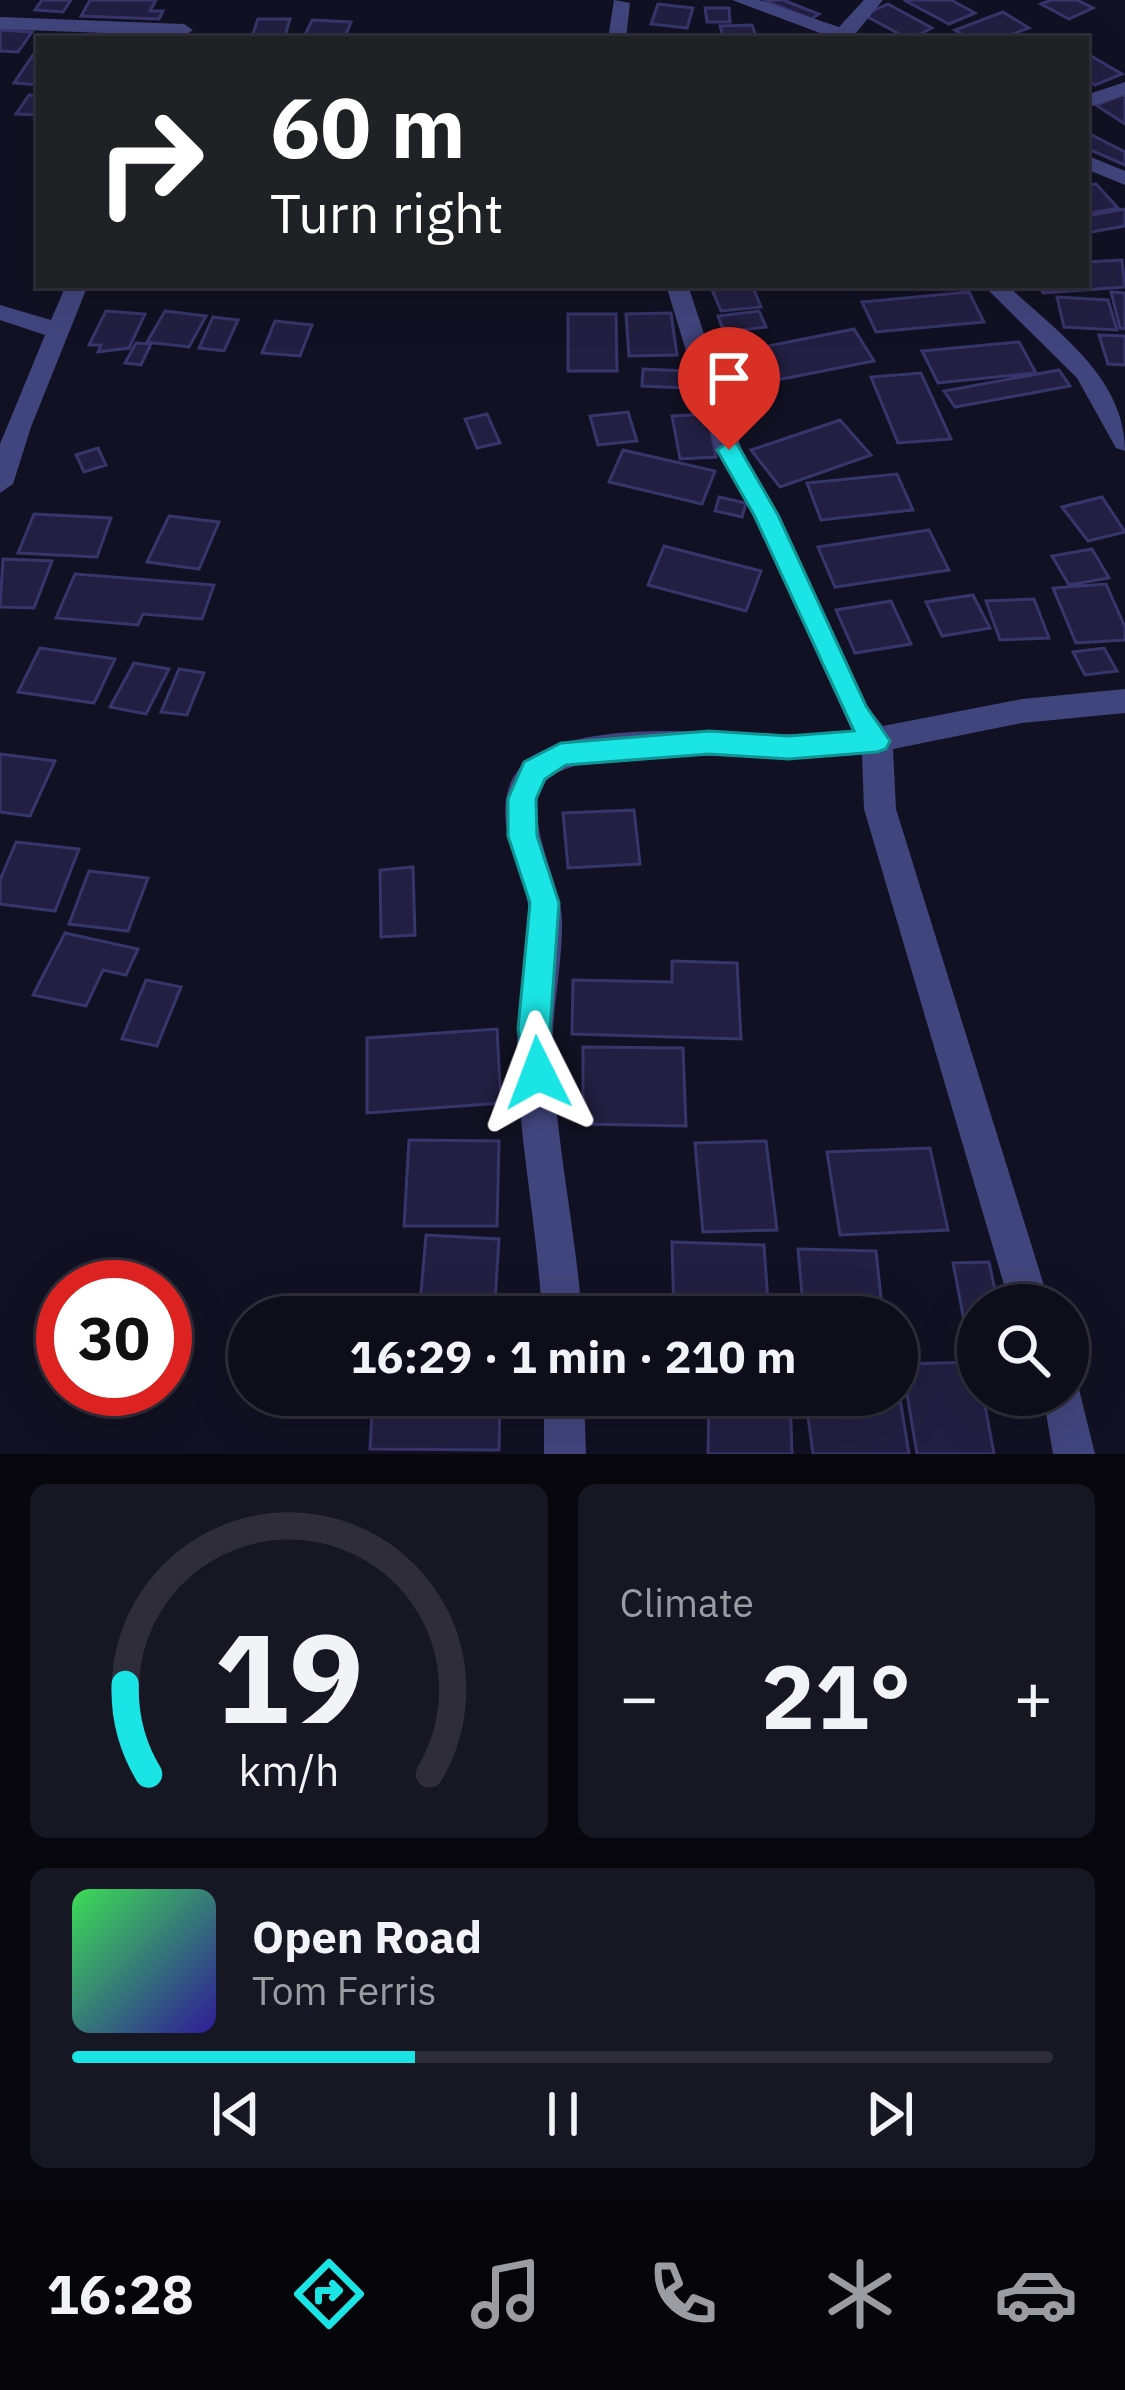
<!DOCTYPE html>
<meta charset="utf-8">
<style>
body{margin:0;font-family:"IBM Plex Sans",sans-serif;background:#171623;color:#f1f3f6;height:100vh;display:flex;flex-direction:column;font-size:45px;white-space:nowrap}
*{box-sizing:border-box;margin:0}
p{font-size:39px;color:#9b9ca2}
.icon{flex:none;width:66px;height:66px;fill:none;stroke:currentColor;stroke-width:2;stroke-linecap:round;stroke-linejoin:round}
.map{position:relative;height:1454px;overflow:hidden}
.side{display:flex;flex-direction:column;gap:30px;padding:30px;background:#08070e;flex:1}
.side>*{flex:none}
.top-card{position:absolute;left:36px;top:36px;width:1053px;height:252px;border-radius:0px;box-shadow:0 12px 48px #0002,0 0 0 3px #2e2d39;background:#202124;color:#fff;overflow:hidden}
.tools{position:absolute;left:957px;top:1284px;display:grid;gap:24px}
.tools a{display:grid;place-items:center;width:132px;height:132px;border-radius:50%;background:#0e0d1a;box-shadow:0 12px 48px #0002,0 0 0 3px #2e2d39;font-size:60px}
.speed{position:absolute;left:36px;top:1260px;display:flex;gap:24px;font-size:60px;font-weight:700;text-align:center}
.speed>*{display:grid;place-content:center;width:156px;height:156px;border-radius:50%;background:#0e0d1a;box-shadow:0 12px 48px #0002,0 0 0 3px #2e2d39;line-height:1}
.speed .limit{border:18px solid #d22;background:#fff;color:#111}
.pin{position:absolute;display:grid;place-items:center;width:102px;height:102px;color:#fff;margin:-123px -51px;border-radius:50% 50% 50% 0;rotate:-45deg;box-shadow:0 0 12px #0007}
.pin .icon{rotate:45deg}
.me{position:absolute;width:132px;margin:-66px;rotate:357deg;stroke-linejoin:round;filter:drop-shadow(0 0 9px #0008)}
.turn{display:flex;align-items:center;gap:42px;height:252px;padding:0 36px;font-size:54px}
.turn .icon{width:156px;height:156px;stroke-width:2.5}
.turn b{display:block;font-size:84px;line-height:102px}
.big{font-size:90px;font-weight:800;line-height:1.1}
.side .card{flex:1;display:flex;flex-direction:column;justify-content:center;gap:18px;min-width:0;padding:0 42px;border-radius:18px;background:#171623}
.side .dial{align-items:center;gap:0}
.dial svg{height:312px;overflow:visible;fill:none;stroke:#2e2d39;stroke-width:7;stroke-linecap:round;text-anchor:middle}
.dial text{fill:#f1f3f6;stroke:none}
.song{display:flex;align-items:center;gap:36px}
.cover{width:144px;height:144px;border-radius:18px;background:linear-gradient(135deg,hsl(130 70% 55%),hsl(250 70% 35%))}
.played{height:12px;border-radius:6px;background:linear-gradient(90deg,#1ae4e4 35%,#2e2d39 35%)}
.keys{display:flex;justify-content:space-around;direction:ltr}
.heat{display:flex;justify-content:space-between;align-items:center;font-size:66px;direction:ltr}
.side .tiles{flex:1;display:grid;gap:30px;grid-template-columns:1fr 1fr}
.card:last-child{grid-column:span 2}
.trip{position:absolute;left:228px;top:1296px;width:690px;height:120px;border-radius:60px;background:#0e0d1a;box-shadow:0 12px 48px #0002,0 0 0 3px #2e2d39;font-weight:800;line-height:120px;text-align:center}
.tab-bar{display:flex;height:192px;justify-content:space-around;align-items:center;background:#06050a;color:#9b9ca2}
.tab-bar .icon{width:84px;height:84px}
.tab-bar .on{color:#1ae4e4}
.tab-bar b{font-size:54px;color:#f1f3f6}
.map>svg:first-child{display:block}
.building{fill:#231f42;stroke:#39346b;stroke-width:3}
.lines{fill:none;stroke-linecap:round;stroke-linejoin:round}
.minor{fill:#41457d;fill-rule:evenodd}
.route{fill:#1ae4e4;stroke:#119494;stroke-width:3}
</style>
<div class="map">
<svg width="1125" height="1454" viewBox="0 0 1125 1454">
<rect width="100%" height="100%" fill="#121123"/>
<path class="building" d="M 42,0 L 71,0 L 63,12 L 35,10 Z
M 90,0 L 156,0 L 150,11 L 163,11 L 159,19 L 81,16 Z
M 763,0 L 783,0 L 819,14 L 811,19 Z
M 904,0 L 951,0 L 975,13 L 949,24 Z
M 1051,0 L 1077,0 L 1093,8 L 1069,19 L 1041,4 Z
M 658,4 L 693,8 L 687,28 L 651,24 Z
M 888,4 L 932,28 L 909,39 L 864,15 Z
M 705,8 L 729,8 L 730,22 L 707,22 Z
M 1003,12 L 1029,28 L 999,39 L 969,39 L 955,30 Z
M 258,19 L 290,19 L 284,39 L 251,39 Z
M 312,20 L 351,22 L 344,39 L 303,39 Z
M 752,25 L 757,39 L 724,39 L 720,26 Z
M 0,30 L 32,32 L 18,52 L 0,51 Z
M 1086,53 L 1122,74 L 1095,85 L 1086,79 Z
M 33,55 L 39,56 L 39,85 L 14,83 Z
M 1125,94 L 1125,124 L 1096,105 Z
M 29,95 L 39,96 L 39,115 L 16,114 Z
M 1086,132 L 1125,152 L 1125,165 L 1086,148 Z
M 1096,184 L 1118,208 L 1086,214 L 1086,186 Z
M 1125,209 L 1125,226 L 1086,233 L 1086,216 Z
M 1122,260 L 1125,287 L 1043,293 L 1039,285 L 1086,285 L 1086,262 Z
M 710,285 L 752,285 L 761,307 L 721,311 Z
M 969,292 L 984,322 L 876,332 L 862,302 Z
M 1111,292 L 1125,293 L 1125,329 L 1120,328 Z
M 1057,297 L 1108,300 L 1117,330 L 1064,327 Z
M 106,311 L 145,314 L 129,348 L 98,352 L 101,345 L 89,345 Z
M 165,311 L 206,316 L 189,347 L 147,342 Z
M 759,311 L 766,327 L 724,332 L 718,316 Z
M 671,313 L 677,355 L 629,356 L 626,314 Z
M 568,314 L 616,314 L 617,371 L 568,371 Z
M 213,317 L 238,320 L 224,351 L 199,348 Z
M 275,321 L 312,325 L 300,356 L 262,353 Z
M 854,329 L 874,361 L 746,386 L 728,354 Z
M 1099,335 L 1125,336 L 1125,365 L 1108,364 Z
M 1019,342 L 1036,373 L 938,383 L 922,351 Z
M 136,343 L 151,344 L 141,365 L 125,363 Z
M 643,369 L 685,371 L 685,388 L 642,386 Z
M 1059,370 L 1070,386 L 955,407 L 944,391 Z
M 921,373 L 951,439 L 898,443 L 871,377 Z
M 759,397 L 765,410 L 737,415 L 730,402 Z
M 628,412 L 637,441 L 598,445 L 590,416 Z
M 487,414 L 500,443 L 477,448 L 465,419 Z
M 707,414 L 716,457 L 680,459 L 672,416 Z
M 840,420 L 871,455 L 780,487 L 751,450 Z
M 98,448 L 106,465 L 84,472 L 76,455 Z
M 623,450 L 715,471 L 702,504 L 609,482 Z
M 897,474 L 913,510 L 821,520 L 807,483 Z
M 719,497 L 746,503 L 742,517 L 715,511 Z
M 1102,497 L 1125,532 L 1088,541 L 1062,507 Z
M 34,514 L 111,518 L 97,557 L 18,553 Z
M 169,516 L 219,522 L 199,569 L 147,562 Z
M 929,530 L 949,570 L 835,587 L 818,547 Z
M 664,546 L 761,571 L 746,611 L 648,585 Z
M 1092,549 L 1109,578 L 1069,585 L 1052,556 Z
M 3,559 L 52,561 L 34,608 L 0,607 Z
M 75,574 L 214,585 L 202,619 L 143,614 L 138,625 L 56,618 Z
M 1106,584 L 1125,627 L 1125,640 L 1076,643 L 1053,588 Z
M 973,595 L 990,628 L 942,636 L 926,602 Z
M 1034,599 L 1049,638 L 1000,640 L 986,601 Z
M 891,601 L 911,644 L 855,653 L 836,610 Z
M 40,648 L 115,659 L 94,703 L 18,692 Z
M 1104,648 L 1117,671 L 1085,675 L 1073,652 Z
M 134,663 L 169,669 L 146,714 L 110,707 Z
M 179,669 L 204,673 L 187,715 L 161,712 Z
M 0,754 L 55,761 L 30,816 L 0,812 Z
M 634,810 L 640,864 L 568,868 L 563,813 Z
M 16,842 L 79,849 L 55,911 L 0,904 L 0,880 Z
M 413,867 L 415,935 L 381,937 L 380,870 Z
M 89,871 L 148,878 L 128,931 L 69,924 Z
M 65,933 L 138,949 L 126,975 L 103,970 L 86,1006 L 33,995 Z
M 672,961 L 737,963 L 741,1039 L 572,1034 L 573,980 L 672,982 Z
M 146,980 L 181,987 L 157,1046 L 122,1039 Z
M 497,1029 L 501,1103 L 367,1113 L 367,1038 Z
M 583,1047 L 683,1048 L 686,1126 L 583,1124 Z
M 409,1140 L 499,1141 L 497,1226 L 404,1226 Z
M 766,1141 L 777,1230 L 703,1232 L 695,1143 Z
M 930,1148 L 948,1230 L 840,1235 L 827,1152 Z
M 426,1235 L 499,1239 L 494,1317 L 419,1316 Z
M 672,1242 L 764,1245 L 769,1317 L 674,1317 Z
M 798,1249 L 876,1251 L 883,1317 L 804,1317 Z
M 989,1262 L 998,1305 L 978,1305 L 978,1331 L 966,1331 L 953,1263 Z
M 976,1362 L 978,1395 L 983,1395 L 994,1454 L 917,1454 L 902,1364 Z
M 897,1380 L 909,1454 L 813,1454 L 805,1395 L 897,1395 Z
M 373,1395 L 500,1395 L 499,1450 L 370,1449 Z
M 709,1395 L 790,1395 L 792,1454 L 708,1454 Z"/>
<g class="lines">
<path class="minor" d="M 614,0 L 630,3 L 626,39 L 608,39 Z
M 732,0 L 759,0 L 839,27 L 864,0 L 883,0 L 856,33 L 864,39 L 836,39 Z
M 0,17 L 184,24 L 193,30 L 184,36 L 0,29 Z
M 1125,82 L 1125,95 L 1086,108 L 1086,95 Z
M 1086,155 L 1125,171 L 1125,185 L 1086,169 Z
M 66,285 L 88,285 L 31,427 L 13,484 L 0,493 L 0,444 L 45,335 L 0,320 L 0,305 L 51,320 Z
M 666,285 L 688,285 L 742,450 L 779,515 L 867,706 L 883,726 L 1022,699 L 1125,689 L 1125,713 L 1022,723 L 893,749 L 896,809 L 1050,1305 L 1010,1305 L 864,809 L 862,754 C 786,765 614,741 555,774 C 511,798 561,880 562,918 C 563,967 550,1014 553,1064 C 557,1148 576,1232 582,1317 L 542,1317 C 538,1232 520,1147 517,1062 C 515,1012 530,965 529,916 C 528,876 500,840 506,800 C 509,778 522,760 542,751 C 627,713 759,743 852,731 L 753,515 L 716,450 Z
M 983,285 L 1007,285 C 1057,332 1125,377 1125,451 L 1116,448 L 1077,378 Z
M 1068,1377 L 1077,1381 L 1095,1454 L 1053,1454 L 1043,1395 L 1068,1395 Z
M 544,1395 L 584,1395 L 586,1454 L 544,1454 Z"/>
</g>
<path class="route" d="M 729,442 L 737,444 L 778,515 L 866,706 L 890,741 L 886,749 L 877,752 L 788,759 L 709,754 L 566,765 L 545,779 L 536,799 L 537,836 L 559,903 L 550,1029 L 554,1073 L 550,1085 L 538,1089 L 527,1085 L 518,1029 L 530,903 L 508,836 L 508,799 L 524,762 L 561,743 L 709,731 L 788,736 L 854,731 L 754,515 L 717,450 Z"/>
</svg>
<div class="tools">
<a><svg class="icon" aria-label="search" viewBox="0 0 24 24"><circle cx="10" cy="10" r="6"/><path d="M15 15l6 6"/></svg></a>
</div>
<div class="speed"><div class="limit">30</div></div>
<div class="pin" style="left:729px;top:450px;background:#d93025"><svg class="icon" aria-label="arrive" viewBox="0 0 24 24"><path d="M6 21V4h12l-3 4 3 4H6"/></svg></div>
<svg class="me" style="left:538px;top:1073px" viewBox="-20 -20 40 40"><path d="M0-17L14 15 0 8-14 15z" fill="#1ae4e4" stroke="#fff" stroke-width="4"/></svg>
<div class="trip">16:29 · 1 min · 210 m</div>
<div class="top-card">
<div class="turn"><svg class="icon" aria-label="right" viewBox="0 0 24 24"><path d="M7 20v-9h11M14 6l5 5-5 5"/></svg><div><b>60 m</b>Turn right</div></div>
</div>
</div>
<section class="side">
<div class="tiles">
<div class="card dial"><svg viewBox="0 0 100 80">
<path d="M14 69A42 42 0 1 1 86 69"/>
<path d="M14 69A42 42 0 0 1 8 46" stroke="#1ae4e4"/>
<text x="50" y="56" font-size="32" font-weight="700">19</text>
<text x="50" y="72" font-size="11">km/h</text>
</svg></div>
<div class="card"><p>Climate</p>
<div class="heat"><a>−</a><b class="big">21°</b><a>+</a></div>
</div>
<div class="card">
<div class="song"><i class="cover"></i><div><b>Open Road</b><p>Tom Ferris</p></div></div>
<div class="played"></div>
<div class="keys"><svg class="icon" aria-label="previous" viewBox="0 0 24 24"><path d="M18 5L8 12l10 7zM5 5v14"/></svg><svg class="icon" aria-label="pause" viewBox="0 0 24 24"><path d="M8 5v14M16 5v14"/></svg><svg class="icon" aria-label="next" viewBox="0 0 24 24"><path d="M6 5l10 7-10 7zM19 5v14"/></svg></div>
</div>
</div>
</section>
<nav class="tab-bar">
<b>16:28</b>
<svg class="icon on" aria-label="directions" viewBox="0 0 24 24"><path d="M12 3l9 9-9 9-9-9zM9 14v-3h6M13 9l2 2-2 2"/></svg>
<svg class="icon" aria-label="music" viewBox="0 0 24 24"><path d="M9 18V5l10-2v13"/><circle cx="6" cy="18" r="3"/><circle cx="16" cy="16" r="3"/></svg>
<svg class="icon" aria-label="phone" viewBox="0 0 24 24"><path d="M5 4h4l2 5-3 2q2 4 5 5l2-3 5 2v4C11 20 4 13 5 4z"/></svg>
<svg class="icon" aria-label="climate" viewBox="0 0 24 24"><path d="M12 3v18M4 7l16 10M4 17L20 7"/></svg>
<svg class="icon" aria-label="car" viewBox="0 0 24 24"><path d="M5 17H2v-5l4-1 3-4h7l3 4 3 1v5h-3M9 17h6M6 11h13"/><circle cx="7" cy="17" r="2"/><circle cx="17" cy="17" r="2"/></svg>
</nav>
